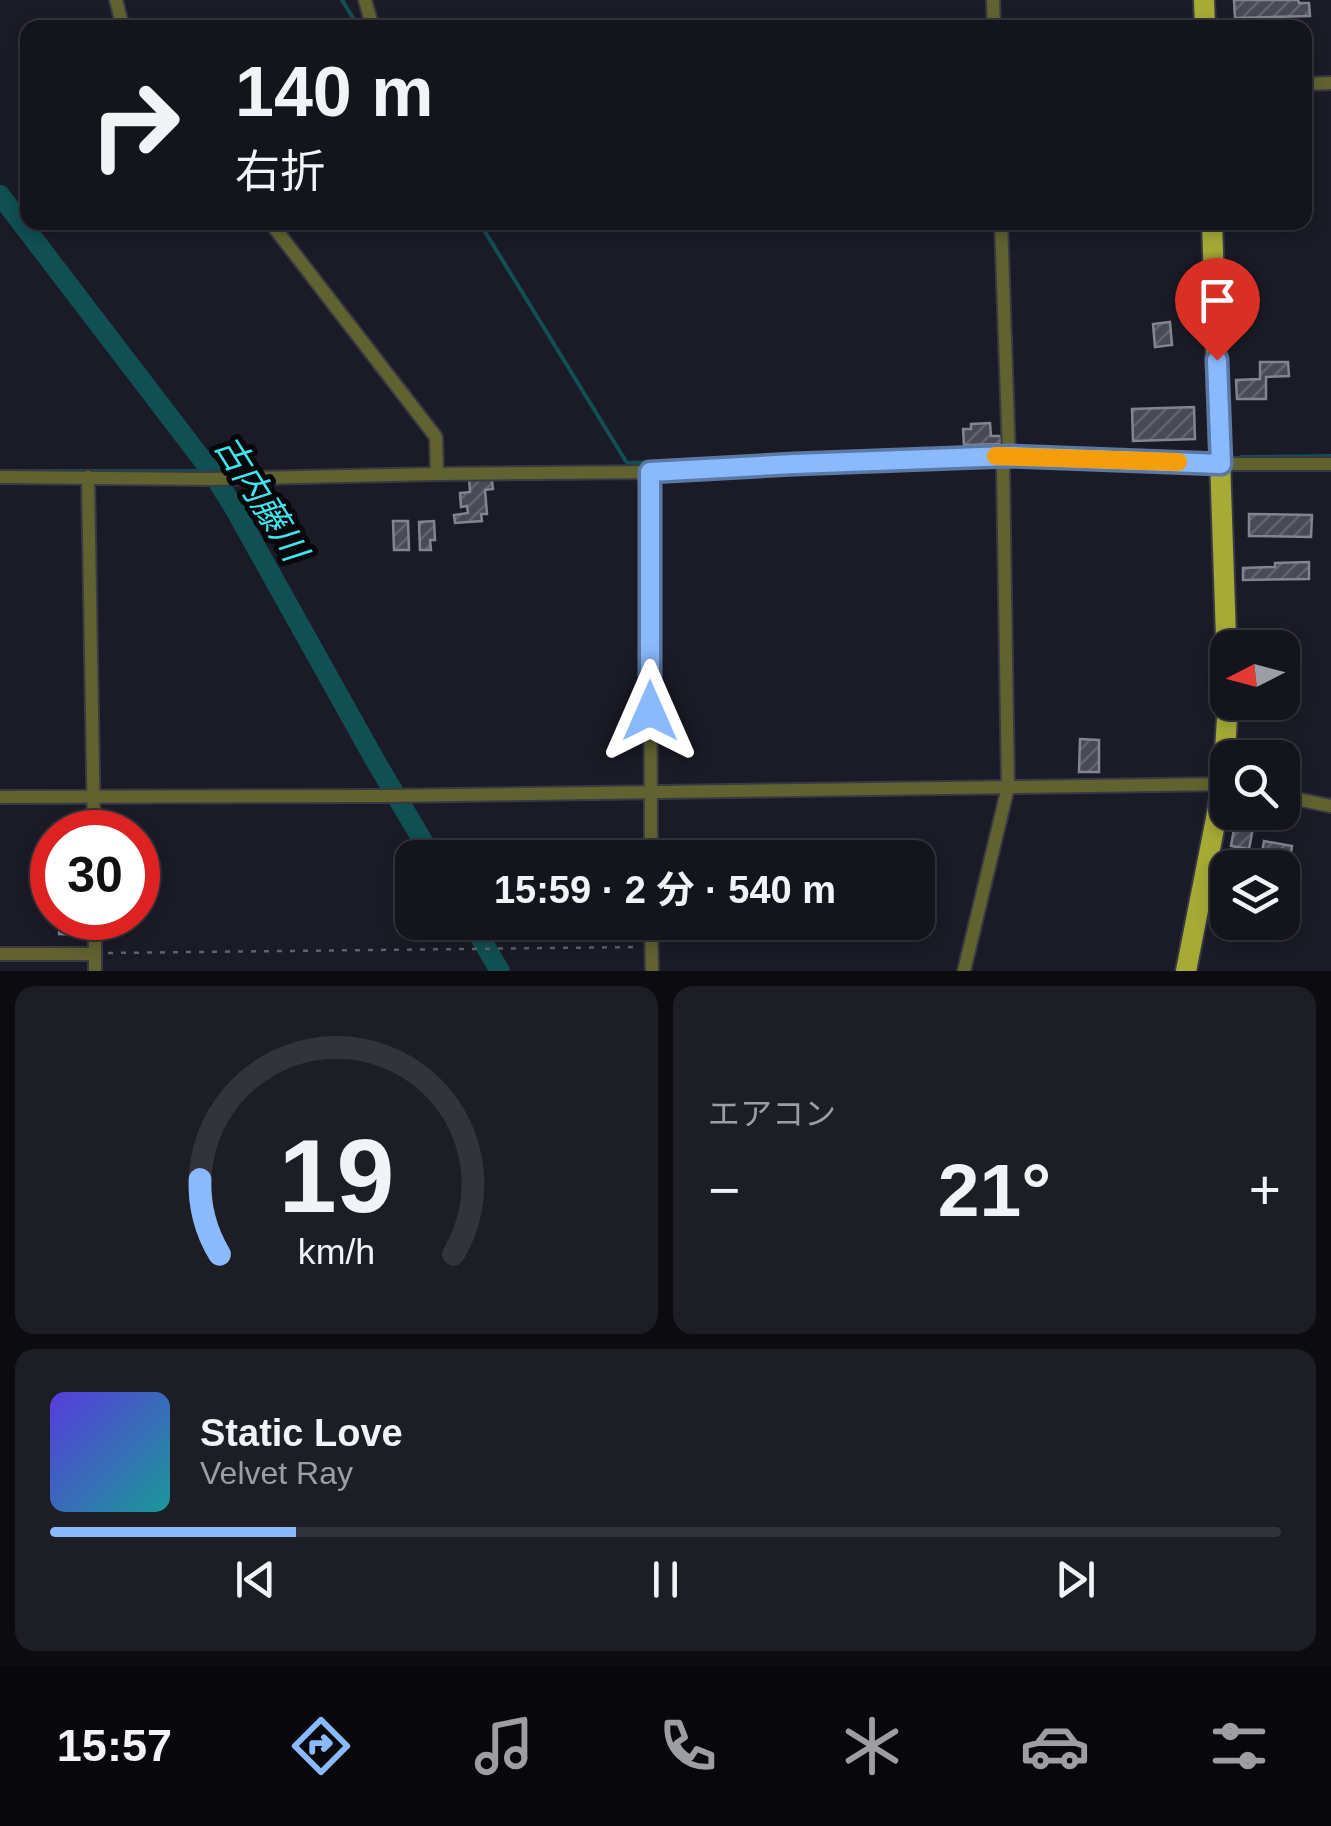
<!DOCTYPE html>
<html lang="ja">
<meta charset="utf-8">
<style>
body{margin:0;font-family:Arial,"Noto Sans JP",sans-serif;background:#1d1d26;color:#f1f3f6;height:100vh;display:flex;flex-direction:column;font-size:38px;white-space:nowrap}
*{box-sizing:border-box;margin:0}
p{font-size:32px;color:#9d9ea4}
.icon{flex:none;width:55px;height:55px;fill:none;stroke:currentColor;stroke-width:2;stroke-linecap:round;stroke-linejoin:round}
.map{position:relative;height:971px;overflow:hidden}
.details{display:flex;flex-direction:column;gap:15px;padding:15px;background:#0b0b10;flex:1}
.details>*{flex:none}
.top-card{position:absolute;left:20px;top:20px;width:1292px;height:210px;border-radius:20px;box-shadow:0 5px 15px #0003,0 0 0 2px #33333b;background:#14141d;color:#f1f3f6;overflow:hidden}
.needle{width:65px;rotate:264deg}
.buttons{position:absolute;left:1210px;top:630px;display:grid;gap:20px}
.buttons a{display:grid;place-items:center;width:90px;height:90px;border-radius:20px;background:#14141d;box-shadow:0 5px 15px #0003,0 0 0 2px #33333b;font-size:50px}
.speed{position:absolute;left:30px;top:810px;display:flex;gap:20px;font-size:50px;font-weight:700;text-align:center}
.speed>*{display:grid;place-content:center;width:130px;height:130px;border-radius:50%;background:#14141d;box-shadow:0 5px 15px #0003,0 0 0 2px #33333b;line-height:1}
.speed .limit{border:15px solid #d22;background:#fff;color:#111}
.pin{position:absolute;display:grid;place-items:center;width:85px;height:85px;color:#fff;margin:-102px -42px;border-radius:50% 50% 50% 0;rotate:-45deg;box-shadow:0 0 10px #0007}
.pin .icon{rotate:45deg}
.me{position:absolute;width:110px;margin:-55px;rotate:0deg;stroke-linejoin:round;filter:drop-shadow(0 0 8px #0008)}
.turn{display:flex;align-items:center;gap:35px;height:210px;padding:0 50px;font-size:45px}
.turn .icon{width:130px;height:130px;stroke-width:2.5}
.turn b{display:block;font-size:70px;line-height:85px}
.big{font-size:75px;font-weight:700;line-height:1.1}
.details .card{flex:1;display:flex;flex-direction:column;justify-content:center;gap:15px;min-width:0;padding:0 35px;border-radius:20px;background:#1d1d26}
.details .dial{align-items:center;gap:0}
.dial svg{height:260px;overflow:visible;fill:none;stroke:#33333b;stroke-width:7;stroke-linecap:round;text-anchor:middle}
.dial text{fill:#f1f3f6;stroke:none}
.song{display:flex;align-items:center;gap:30px}
.cover{width:120px;height:120px;border-radius:15px;background:linear-gradient(135deg,hsl(250 70% 55%),hsl(180 70% 35%))}
.played{height:10px;border-radius:5px;background:linear-gradient(90deg,#8bbafc 20%,#33333b 20%)}
.keys{display:flex;justify-content:space-around;direction:ltr}
.heat{display:flex;justify-content:space-between;align-items:center;font-size:55px;direction:ltr}
.details .tiles{flex:1;display:grid;gap:15px;grid-template-columns:1fr 1fr}
.card:last-child{grid-column:span 2}
.trip{position:absolute;left:395px;top:840px;width:540px;height:100px;border-radius:20px;background:#14141d;box-shadow:0 5px 15px #0003,0 0 0 2px #33333b;font-weight:700;line-height:100px;text-align:center}
.tabs{display:flex;height:160px;justify-content:space-around;align-items:center;background:#08080c;color:#9d9ea4}
.tabs .icon{width:70px;height:70px}
.tabs .on{color:#8bbafc}
.tabs b{font-size:45px;color:#f1f3f6}
.map>svg:first-child{display:block}
.lines{fill:none;stroke-linecap:round;stroke-linejoin:round}
.stream{stroke:#104f52;stroke-width:4}
.river{stroke:#104f52;stroke-width:20}
.building{fill:url(#building-hatch);stroke:#838392;stroke-width:2.5}
.street-casing{stroke:#393944;stroke-width:16}
.primary-casing{stroke:#393944;stroke-width:24}
.path{stroke:#62626d;stroke-width:2.5;stroke-dasharray:5 8;stroke-linecap:butt}
.street{stroke:#606330;stroke-width:12}
.primary{stroke:#a6ab36;stroke-width:20}
.route-casing{stroke:#5a79a4;stroke-width:25}
.route{stroke:#8bbafc;stroke-width:18}
.slow{stroke:#f59e0b;stroke-width:18}
.labels{text-anchor:middle;stroke-width:10;stroke-linejoin:round;paint-order:stroke}
.water-label{font-size:35px;font-style:italic;fill:#40e5ed;stroke:#06060b}
</style>
<div class="map">
<svg width="1331" height="971" viewBox="0 0 1331 971">
<defs>
<pattern id="building-hatch" width="6" height="6" patternUnits="userSpaceOnUse" patternTransform="scale(2.5)"><rect width="6" height="6" fill="#494957"/><path d="M-1 1l2-2M0 6l6-6M5 7l2-2" fill="none" stroke="#646470"/></pattern>
</defs>
<rect width="100%" height="100%" fill="#1b1b27"/>
<g class="lines">
<path class="stream" d="M 342,0 L 359,28
M 479,222 L 627,463 L 960,452
M 1059,452 L 1204,454
M 1241,457 L 1331,456
M 5,471 L 211,471"/>
<path class="river" d="M 0,195 L 211,471 L 233,506 L 376,762 L 433,858
M 471,922 L 500,971"/>
</g>
<path class="building" d="M 1234,0 L 1298,0 L 1299,3 L 1309,3 L 1310,16 L 1235,18 Z
M 1170,322 L 1172,345 L 1155,347 L 1153,324 Z
M 1260,362 L 1288,362 L 1289,376 L 1266,377 L 1266,399 L 1237,399 L 1236,380 L 1260,379 Z
M 1194,407 L 1195,439 L 1133,441 L 1132,409 Z
M 990,423 L 991,436 L 1001,436 L 1001,444 L 964,445 L 963,429 L 971,429 L 971,424 Z
M 491,475 L 493,489 L 485,490 L 487,514 L 481,514 L 482,521 L 455,523 L 454,515 L 468,513 L 467,506 L 461,507 L 460,493 L 470,492 L 469,477 Z
M 1249,514 L 1312,515 L 1311,537 L 1249,536 Z
M 393,521 L 408,521 L 409,550 L 394,550 Z
M 434,521 L 435,540 L 430,540 L 431,550 L 420,550 L 419,522 Z
M 1309,562 L 1309,579 L 1243,580 L 1243,568 L 1275,567 L 1275,563 Z
M 1080,739 L 1099,740 L 1099,772 L 1079,772 Z
M 1237,812 L 1256,812 L 1249,849 L 1231,846 Z
M 1264,841 L 1292,846 L 1290,858 L 1262,853 Z
M 60,918 L 82,919 L 82,935 L 59,934 Z"/>
<g class="lines">
<defs>
<path id="street" d="M 116,0 L 123,28
M 365,0 L 373,28
M 993,0 L 994,28
M 1305,84 L 1331,83
M 270,222 L 436,437 L 437,474
M 650,472 L 651,858
M 0,477 L 208,479 L 437,474 L 650,472 L 793,464 L 1009,456 L 1221,464 L 1331,464
M 88,477 L 94,832
M 1282,796 L 1331,806
M 0,797 L 384,796 L 1227,784
M 95,918 L 95,971
M 651,922 L 652,971
M 0,954 L 95,954
M 964,971 L 1008,787 L 1003,467 L 1009,456 L 1001,222"/>
<path id="primary" d="M 1204,0 L 1205,28
M 1212,222 L 1228,697
M 1186,971 L 1223,783 L 1228,702"/>
</defs>
<use href="#street" class="street-casing"/>
<use href="#primary" class="primary-casing"/>
<path class="path" d="M 108,953 L 640,947"/>
<use href="#street" class="street"/>
<use href="#primary" class="primary"/>
</g>
<g class="lines">
<defs>
<path id="route" d="M 650,711 L 650,472 L 794,464 L 1009,456 L 1221,464 L 1217,360"/>
</defs>
<use href="#route" class="route-casing"/>
<use href="#route" class="route"/>
<path class="slow" d="M 996,456 L 1178,462"/>
</g>
<g class="labels">
<g class="water-label">
<text transform="translate(261 498) rotate(58)" y="12">古内藤川</text>
</g>
</g>
</svg>
<div class="buttons">
<a><svg class="needle" viewBox="-14 -14 28 28"><path d="M0-13l5 13h-10z" fill="#e53935"/><path d="M0 13l5-13h-10z" fill="#9d9ea4"/></svg></a>
<a><svg class="icon" aria-label="search" viewBox="0 0 24 24"><circle cx="10" cy="10" r="6"/><path d="M15 15l6 6"/></svg></a>
<a><svg class="icon" aria-label="layers" viewBox="0 0 24 24"><path d="M12 4l9 5-9 5-9-5zM3 14l9 5 9-5"/></svg></a>
</div>
<div class="speed"><div class="limit">30</div></div>
<div class="pin" style="left:1217px;top:360px;background:#d93025"><svg class="icon" aria-label="arrive" viewBox="0 0 24 24"><path d="M6 21V4h12l-3 4 3 4H6"/></svg></div>
<svg class="me" style="left:650px;top:711px" viewBox="-20 -20 40 40"><path d="M0-17L14 15 0 8-14 15z" fill="#8bbafc" stroke="#fff" stroke-width="4"/></svg>
<div class="trip">15:59 · 2 分 · 540 m</div>
<div class="top-card">
<div class="turn"><svg class="icon" aria-label="right" viewBox="0 0 24 24"><path d="M7 20v-9h11M14 6l5 5-5 5"/></svg><div><b>140 m</b>右折</div></div>
</div>
</div>
<section class="details">
<div class="tiles">
<div class="card dial"><svg viewBox="0 0 100 80">
<path d="M14 69A42 42 0 1 1 86 69"/>
<path d="M14 69A42 42 0 0 1 8 46" stroke="#8bbafc"/>
<text x="50" y="56" font-size="32" font-weight="700">19</text>
<text x="50" y="72" font-size="11">km/h</text>
</svg></div>
<div class="card"><p>エアコン</p>
<div class="heat"><a>−</a><b class="big">21°</b><a>+</a></div>
</div>
<div class="card">
<div class="song"><i class="cover"></i><div><b>Static Love</b><p>Velvet Ray</p></div></div>
<div class="played"></div>
<div class="keys"><svg class="icon" aria-label="previous" viewBox="0 0 24 24"><path d="M18 5L8 12l10 7zM5 5v14"/></svg><svg class="icon" aria-label="pause" viewBox="0 0 24 24"><path d="M8 5v14M16 5v14"/></svg><svg class="icon" aria-label="next" viewBox="0 0 24 24"><path d="M6 5l10 7-10 7zM19 5v14"/></svg></div>
</div>
</div>
</section>
<nav class="tabs">
<b>15:57</b>
<svg class="icon on" aria-label="directions" viewBox="0 0 24 24"><path d="M12 3l9 9-9 9-9-9zM9 14v-3h6M13 9l2 2-2 2"/></svg>
<svg class="icon" aria-label="music" viewBox="0 0 24 24"><path d="M9 18V5l10-2v13"/><circle cx="6" cy="18" r="3"/><circle cx="16" cy="16" r="3"/></svg>
<svg class="icon" aria-label="phone" viewBox="0 0 24 24"><path d="M5 4h4l2 5-3 2q2 4 5 5l2-3 5 2v4C11 20 4 13 5 4z"/></svg>
<svg class="icon" aria-label="climate" viewBox="0 0 24 24"><path d="M12 3v18M4 7l16 10M4 17L20 7"/></svg>
<svg class="icon" aria-label="car" viewBox="0 0 24 24"><path d="M5 17H2v-5l4-1 3-4h7l3 4 3 1v5h-3M9 17h6M6 11h13"/><circle cx="7" cy="17" r="2"/><circle cx="17" cy="17" r="2"/></svg>
<svg class="icon" aria-label="filters" viewBox="0 0 24 24"><path d="M4 7h16M4 17h16"/><circle cx="9" cy="7" r="2"/><circle cx="15" cy="17" r="2"/></svg>
</nav>
